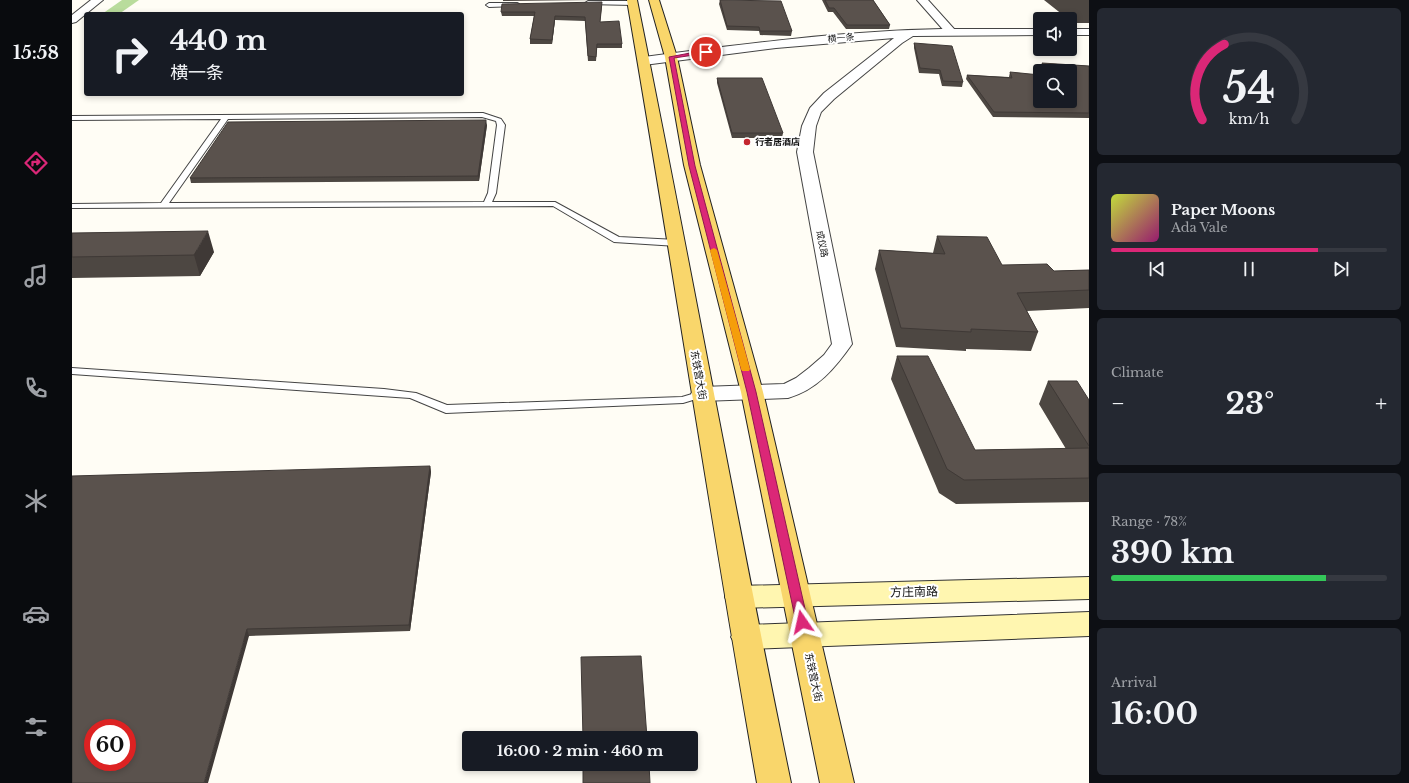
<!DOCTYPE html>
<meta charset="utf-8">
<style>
body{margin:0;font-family:"Libre Baskerville","Noto Sans SC",serif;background:#242831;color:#f1f3f6;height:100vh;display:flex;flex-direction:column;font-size:15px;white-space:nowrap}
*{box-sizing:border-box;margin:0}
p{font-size:13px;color:#9ea1a6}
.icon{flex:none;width:22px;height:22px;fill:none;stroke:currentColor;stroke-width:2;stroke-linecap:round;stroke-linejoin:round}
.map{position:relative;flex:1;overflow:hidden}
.drawer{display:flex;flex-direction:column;gap:8px;padding:8px;background:#0d0f14;width:320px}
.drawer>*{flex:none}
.banner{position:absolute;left:12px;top:12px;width:380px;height:84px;border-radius:4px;box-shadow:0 2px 6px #0003;background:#171b24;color:#f1f3f6;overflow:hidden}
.tools{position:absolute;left:961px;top:12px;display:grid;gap:8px}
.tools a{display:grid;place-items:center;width:44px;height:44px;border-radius:4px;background:#171b24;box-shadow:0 2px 6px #0003;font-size:20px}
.speed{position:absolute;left:12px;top:719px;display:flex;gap:8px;font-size:20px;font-weight:700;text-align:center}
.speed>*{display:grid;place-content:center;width:52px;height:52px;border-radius:50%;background:#171b24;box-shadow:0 2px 6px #0003;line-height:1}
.speed .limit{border:6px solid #d22;background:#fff;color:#111}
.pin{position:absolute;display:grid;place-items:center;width:34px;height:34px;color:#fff;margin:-17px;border:2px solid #fff;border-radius:50%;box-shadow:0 1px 4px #0007}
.me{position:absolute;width:44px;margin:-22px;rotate:349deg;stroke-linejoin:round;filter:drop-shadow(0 0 3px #0008)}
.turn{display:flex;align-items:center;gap:14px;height:84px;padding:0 20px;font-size:18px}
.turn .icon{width:52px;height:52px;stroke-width:2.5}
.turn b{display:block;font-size:28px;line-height:34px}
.big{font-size:30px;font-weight:700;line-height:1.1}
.drawer .tile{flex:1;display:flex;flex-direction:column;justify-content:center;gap:6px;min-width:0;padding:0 14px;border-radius:6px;background:#242831}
.drawer .dial{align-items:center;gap:0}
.dial svg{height:104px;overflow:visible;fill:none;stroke:#363941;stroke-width:7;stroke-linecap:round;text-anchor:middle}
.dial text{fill:#f1f3f6;stroke:none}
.song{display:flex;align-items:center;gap:12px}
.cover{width:48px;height:48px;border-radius:6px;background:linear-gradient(135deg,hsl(70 70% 55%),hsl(320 70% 35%))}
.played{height:4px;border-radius:2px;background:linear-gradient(90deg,#db2777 75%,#363941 75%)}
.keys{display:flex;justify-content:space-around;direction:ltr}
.heat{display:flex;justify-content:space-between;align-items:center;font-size:22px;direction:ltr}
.charge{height:6px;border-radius:3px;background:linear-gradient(90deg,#34c759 78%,#363941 0)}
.trip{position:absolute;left:390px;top:731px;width:236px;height:40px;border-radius:4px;background:#171b24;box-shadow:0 2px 6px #0003;font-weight:700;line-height:40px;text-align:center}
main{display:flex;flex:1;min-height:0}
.menu{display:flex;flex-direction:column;width:72px;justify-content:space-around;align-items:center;background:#090b0e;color:#9ea1a6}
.menu .icon{width:28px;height:28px}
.menu .selected{color:#db2777}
.menu b{font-size:18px;color:#f1f3f6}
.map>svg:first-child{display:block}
.forest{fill:#b9dc9c}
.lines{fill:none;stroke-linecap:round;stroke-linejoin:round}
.service-casing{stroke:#444;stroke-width:2}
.minor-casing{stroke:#444;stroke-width:2}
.tertiary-casing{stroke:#444;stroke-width:2}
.secondary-casing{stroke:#333;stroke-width:2}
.primary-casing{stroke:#222;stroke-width:2}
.service{fill:#fff;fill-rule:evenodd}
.minor{fill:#fff;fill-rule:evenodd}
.tertiary{fill:#fff;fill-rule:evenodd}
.secondary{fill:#fff6b0;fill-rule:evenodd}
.primary{fill:#f9d66b;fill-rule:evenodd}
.wall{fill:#4d4742}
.shaded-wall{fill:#3f3936}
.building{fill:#5a524d;stroke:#3f3936;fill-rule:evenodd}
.route{fill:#db2777;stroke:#8e194d}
.slow{fill:#f59e0b}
.poi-dot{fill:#c4262e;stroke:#fff;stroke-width:1.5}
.labels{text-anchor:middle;stroke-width:4;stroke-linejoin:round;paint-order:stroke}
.far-street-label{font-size:9px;fill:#111;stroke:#fff}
.far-poi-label{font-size:9px;font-weight:bold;fill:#111;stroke:#fff;text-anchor:start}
.street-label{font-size:10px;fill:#111;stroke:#fff}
.near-street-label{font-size:12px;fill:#111;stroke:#fff}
</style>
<main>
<nav class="menu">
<b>15:58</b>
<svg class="icon selected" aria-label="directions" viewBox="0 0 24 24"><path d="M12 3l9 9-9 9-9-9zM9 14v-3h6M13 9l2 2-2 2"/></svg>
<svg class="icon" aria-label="music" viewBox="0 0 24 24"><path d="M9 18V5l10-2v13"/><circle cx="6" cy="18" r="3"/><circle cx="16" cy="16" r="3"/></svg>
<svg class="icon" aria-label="phone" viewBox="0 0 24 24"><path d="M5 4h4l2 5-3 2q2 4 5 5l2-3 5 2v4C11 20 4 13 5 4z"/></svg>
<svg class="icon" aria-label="climate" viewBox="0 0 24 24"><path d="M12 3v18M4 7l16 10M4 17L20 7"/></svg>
<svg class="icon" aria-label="car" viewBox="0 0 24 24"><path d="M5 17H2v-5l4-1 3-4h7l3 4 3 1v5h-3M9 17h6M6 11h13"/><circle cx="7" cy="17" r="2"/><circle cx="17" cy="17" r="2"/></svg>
<svg class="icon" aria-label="filters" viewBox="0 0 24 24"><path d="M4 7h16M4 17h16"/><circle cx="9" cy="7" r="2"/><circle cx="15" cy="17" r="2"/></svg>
</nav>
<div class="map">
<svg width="1017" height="783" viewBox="0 0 1017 783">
<rect width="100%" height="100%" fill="#fffdf5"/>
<path class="forest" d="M 50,0 L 67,0 L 47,14 L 30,14 Z"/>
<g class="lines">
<defs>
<path id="service" d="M 516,1 L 561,1 L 564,3 L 561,5 L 514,4 L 513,3 Z
M 445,3 L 447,4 L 447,6 L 417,7 L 414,5 L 417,3 Z
M 411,113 L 429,119 L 433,125 L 424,193 L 420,202 L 483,202 L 547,237 L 605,240 L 609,243 L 605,246 L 542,242 L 481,206 L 0,208 L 0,204 L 89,203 L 149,119 L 0,120 L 0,116 ZM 410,117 L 424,121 L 425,125 L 416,193 L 412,202 L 97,203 L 156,119 Z
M 0,368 L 312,389 L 344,393 L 375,405 L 610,397 L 630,391 L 634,392 L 636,394 L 634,396 L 611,403 L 374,413 L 338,398 L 0,374 Z"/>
<path id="minor" d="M 845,0 L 856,0 L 883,30 L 885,32 L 883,34 L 875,34 Z"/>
<path id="tertiary" d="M 19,0 L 31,0 L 4,22 L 0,23 L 0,15 Z
M 870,29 L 968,29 L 968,35 L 841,36 L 830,43 L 762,99 L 749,112 L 744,126 L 741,152 L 780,344 C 764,367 745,390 716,398 L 630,401 L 622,399 L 619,394 L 622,389 L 630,387 L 712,384 L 724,378 L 737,368 L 752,355 L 760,344 L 725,152 L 730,126 L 738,108 L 752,93 L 822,38 L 704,48 L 572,65 L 568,64 L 566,61 L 568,58 L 572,57 C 671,44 770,31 870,29 Z
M 998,29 L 1017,29 L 1017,35 L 998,35 Z"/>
<path id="secondary" d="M 1017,577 L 1017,599 L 667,608 L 657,605 L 653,597 L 657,589 L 667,586 Z
M 1017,612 L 1017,636 L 674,649 L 664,645 L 659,637 L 664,629 L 674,625 Z"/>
<path id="primary" d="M 555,0 L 565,0 C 618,261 665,523 719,783 L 685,783 C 639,522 600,261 555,0 Z
M 577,0 L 587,0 L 605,57 L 628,165 L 691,392 L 782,783 L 748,783 L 669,392 L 612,165 L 593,57 Z"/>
</defs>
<use href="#service" class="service-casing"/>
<use href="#minor" class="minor-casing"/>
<use href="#tertiary" class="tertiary-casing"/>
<use href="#secondary" class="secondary-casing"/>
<use href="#primary" class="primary-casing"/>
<use href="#service" class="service"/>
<use href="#minor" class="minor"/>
<use href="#tertiary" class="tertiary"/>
<use href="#secondary" class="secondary"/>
<use href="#primary" class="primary"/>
</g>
<path class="wall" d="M 431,0 L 525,0 L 431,1 Z
M 648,0 L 720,31 L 719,36 L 688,35 L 687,31 L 655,30 L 647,4 Z
M 750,0 L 801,0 L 818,25 L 817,29 L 774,29 L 761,12 L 756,12 Z
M 972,0 L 1017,0 L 1017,23 L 1002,23 L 998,20 L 998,19 L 996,19 Z
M 530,6 L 528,22 L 550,44 L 550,48 L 525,48 L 524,61 L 516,61 L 513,21 L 483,20 L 480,44 L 458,44 L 458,39 L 462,16 L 430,16 L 429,12 Z
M 842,43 L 891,82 L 890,87 L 870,86 L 867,74 L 847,73 L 842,48 Z
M 970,63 L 1017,66 L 1017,118 L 921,117 L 894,79 L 895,75 L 937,77 L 938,72 L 968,101 L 998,71 L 971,71 L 969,67 Z
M 645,78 L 711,133 L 710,138 L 660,138 L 645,83 Z
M 415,125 L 407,181 L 119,183 L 118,178 Z
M 0,233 L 142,252 L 128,276 L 0,278 Z
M 865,236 L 930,265 L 982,271 L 1017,270 L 1017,308 L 955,311 L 966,332 L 959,351 L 894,349 L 894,351 L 824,347 L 803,269 L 807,250 L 861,253 Z
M 825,356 L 903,450 L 994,449 L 967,404 L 976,381 L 1017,400 L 1017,502 L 884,504 L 867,493 L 819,379 Z
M 358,466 L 359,472 L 338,631 L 177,636 L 0,783 Z"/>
<path class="shaded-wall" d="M 483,16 L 483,20 L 480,44 L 480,40 Z
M 414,120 L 415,125 L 407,181 L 406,176 Z
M 136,231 L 142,252 L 128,276 L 122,255 Z
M 358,466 L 359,472 L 338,631 L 337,625 Z
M 175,629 L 177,636 L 136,783 L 132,783 Z"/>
<path class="building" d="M 648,0 L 709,1 L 720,31 L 688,31 L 687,27 L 655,26 Z
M 753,0 L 801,0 L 818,25 L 775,25 L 762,8 L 757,8 Z
M 530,2 L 528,22 L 547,21 L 550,44 L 525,44 L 524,57 L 516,56 L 513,17 L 483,16 L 480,40 L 458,39 L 463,12 L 429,12 L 430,4 Z
M 842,43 L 880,46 L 891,82 L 871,81 L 868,70 L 848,68 Z
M 970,63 L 1017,66 L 1017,113 L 922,112 L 895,75 L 940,78 L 938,72 L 968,75 L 968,101 L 998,101 L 998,71 L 975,71 Z
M 645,78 L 690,78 L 711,133 L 660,133 Z
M 414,120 L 406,176 L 118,178 L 156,122 Z
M 136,231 L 122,255 L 0,257 L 0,233 Z
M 865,236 L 915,237 L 930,265 L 975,264 L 982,271 L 1017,270 L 1017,290 L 945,293 L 966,332 L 899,329 L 899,332 L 829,328 L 807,250 L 873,254 Z
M 825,356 L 856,356 L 903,450 L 1017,448 L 1017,478 L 892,480 L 875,469 Z
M 976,381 L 1005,381 L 1017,400 L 1017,446 Z
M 358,466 L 337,625 L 175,629 L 132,783 L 0,783 L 0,476 ZM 21,728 L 55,728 L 55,762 L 21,762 Z
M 569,656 L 575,738 L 511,738 L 509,657 Z
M 511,764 L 577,764 L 578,783 L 511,783 Z"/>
<path class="route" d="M 634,50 L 636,52 L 635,53 L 602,58 L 623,166 L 684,392 L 736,622 L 734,625 L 730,627 L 726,625 L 724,622 L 675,392 L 617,166 L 597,57 Z"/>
<path class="slow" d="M 642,248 L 645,250 L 678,369 L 677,371 L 670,371 L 669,369 L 638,250 Z"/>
<circle class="poi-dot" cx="675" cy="142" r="4"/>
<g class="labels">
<g class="far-street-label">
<text transform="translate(769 38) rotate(-5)" y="3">横一条</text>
<text transform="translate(750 244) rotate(79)" y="3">成仪路</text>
</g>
<g class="far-poi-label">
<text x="683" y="145">行者居酒店</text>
</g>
<g class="street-label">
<text transform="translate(627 375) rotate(80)" y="4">东铁营大街</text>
<text transform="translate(742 677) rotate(78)" y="4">东铁营大街</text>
</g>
<g class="near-street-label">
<text transform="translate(842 592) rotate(-1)" y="4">方庄南路</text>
</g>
</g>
</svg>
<div class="tools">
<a><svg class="icon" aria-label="sound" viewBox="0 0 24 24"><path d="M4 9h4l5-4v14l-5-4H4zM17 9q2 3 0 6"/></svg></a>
<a><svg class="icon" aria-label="search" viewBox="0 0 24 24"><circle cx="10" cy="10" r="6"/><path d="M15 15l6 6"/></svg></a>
</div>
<div class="speed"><div class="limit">60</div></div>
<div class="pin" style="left:634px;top:52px;background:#d93025"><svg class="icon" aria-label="arrive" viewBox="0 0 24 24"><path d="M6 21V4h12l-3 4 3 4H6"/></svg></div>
<svg class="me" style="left:730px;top:622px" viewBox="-20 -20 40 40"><path d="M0-17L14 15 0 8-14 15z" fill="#db2777" stroke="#fff" stroke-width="4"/></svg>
<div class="trip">16:00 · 2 min · 460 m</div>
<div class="banner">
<div class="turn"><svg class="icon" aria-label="right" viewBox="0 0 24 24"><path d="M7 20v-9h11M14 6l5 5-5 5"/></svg><div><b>440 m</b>横一条</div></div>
</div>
</div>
<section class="drawer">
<div class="tile dial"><svg viewBox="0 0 100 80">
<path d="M14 69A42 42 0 1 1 86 69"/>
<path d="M14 69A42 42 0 0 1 31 11" stroke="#db2777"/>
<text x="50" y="56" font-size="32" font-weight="700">54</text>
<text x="50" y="72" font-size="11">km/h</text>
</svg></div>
<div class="tile">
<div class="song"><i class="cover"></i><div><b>Paper Moons</b><p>Ada Vale</p></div></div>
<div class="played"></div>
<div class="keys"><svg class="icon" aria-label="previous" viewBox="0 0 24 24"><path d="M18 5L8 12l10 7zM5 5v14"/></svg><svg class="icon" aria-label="pause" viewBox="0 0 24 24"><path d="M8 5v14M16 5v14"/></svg><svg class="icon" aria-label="next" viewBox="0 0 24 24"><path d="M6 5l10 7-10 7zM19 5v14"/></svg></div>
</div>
<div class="tile"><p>Climate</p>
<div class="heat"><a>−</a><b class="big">23°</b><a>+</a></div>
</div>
<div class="tile"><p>Range · 78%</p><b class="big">390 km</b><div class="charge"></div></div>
<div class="tile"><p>Arrival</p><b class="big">16:00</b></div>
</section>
</main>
